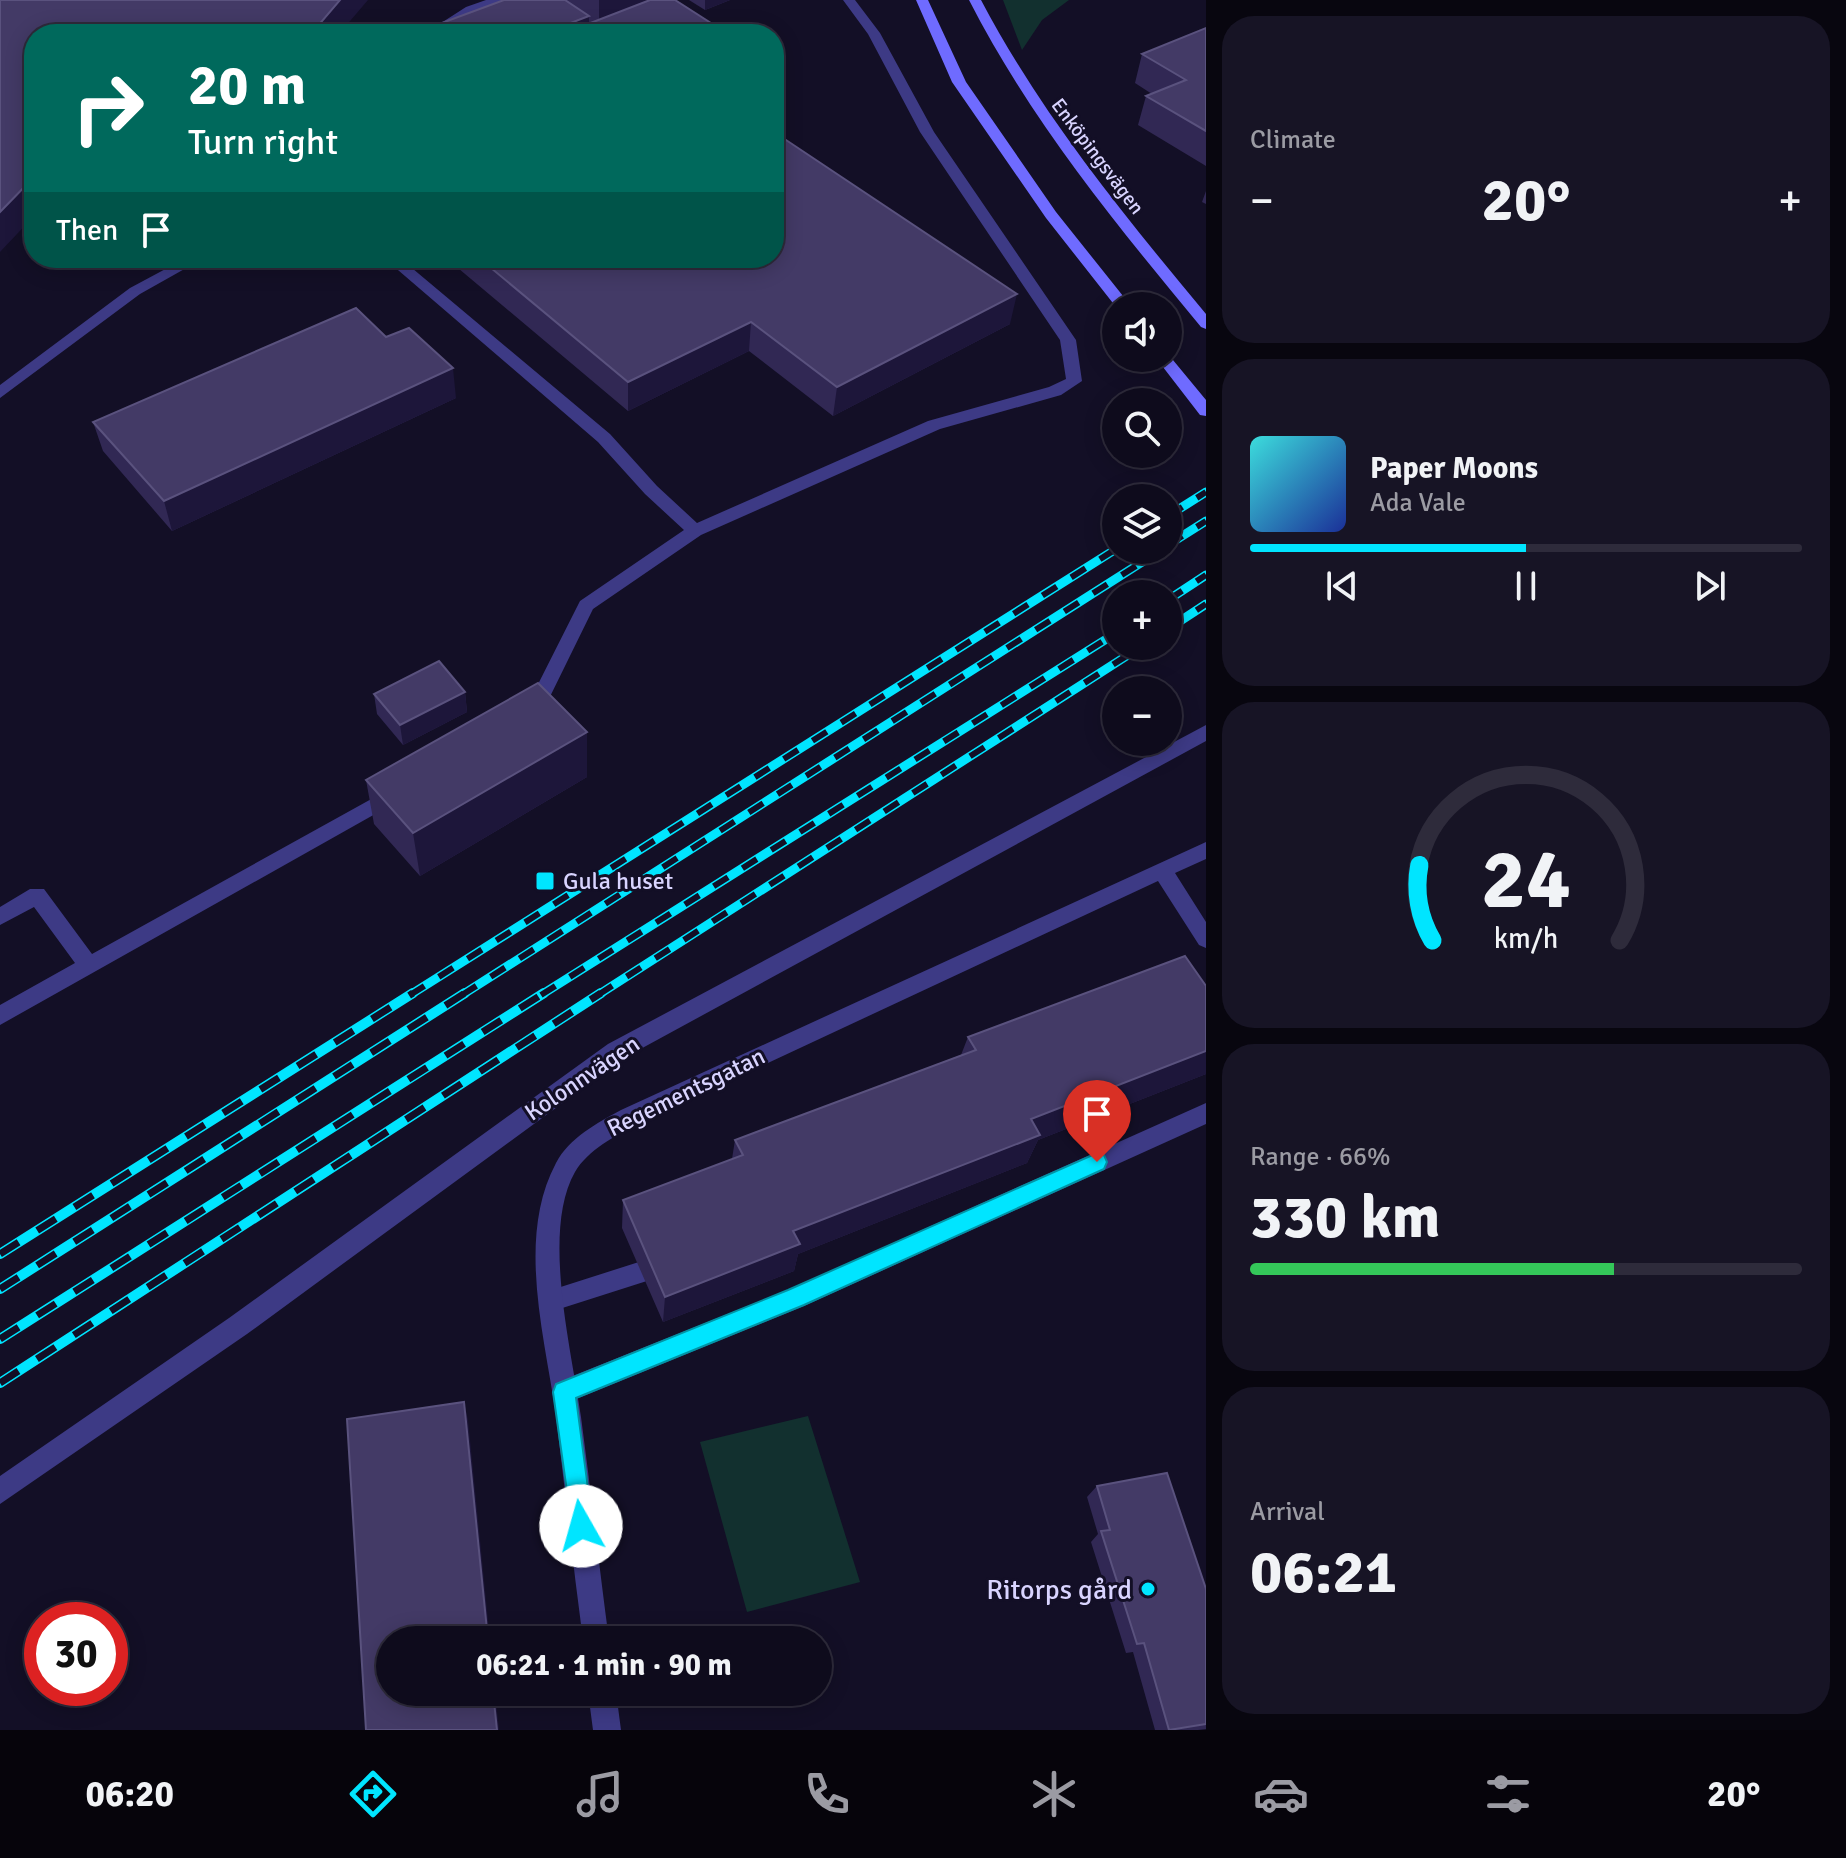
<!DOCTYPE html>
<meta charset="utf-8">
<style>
body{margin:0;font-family:Signika,sans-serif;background:#171425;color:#f1f3f6;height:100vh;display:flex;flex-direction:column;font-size:30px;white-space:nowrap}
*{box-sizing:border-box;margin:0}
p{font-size:26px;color:#9b9ba3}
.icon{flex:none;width:44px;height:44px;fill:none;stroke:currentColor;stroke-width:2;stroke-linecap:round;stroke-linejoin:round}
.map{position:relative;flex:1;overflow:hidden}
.side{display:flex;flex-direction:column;gap:16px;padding:16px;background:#08060f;width:640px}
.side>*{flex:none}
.banner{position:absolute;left:24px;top:24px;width:760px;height:244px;border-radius:32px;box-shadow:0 4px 20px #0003,0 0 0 2px #2e2b3b;background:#00695c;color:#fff;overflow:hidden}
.tools{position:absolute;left:1102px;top:292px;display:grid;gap:16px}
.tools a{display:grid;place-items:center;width:80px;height:80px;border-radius:50%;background:#0e0b1c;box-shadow:0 4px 20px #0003,0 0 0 2px #2e2b3b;font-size:40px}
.speed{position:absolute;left:24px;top:1602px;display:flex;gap:16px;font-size:40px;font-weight:700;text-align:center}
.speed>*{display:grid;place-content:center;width:104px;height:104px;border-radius:50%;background:#0e0b1c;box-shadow:0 4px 20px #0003,0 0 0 2px #2e2b3b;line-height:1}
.speed .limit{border:12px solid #d22;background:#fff;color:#111}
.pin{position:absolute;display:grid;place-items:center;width:68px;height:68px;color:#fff;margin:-82px -34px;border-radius:50% 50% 50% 0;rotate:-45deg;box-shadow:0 0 8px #0007}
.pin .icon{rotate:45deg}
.me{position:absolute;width:88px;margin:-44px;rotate:353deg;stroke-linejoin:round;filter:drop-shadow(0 0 6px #0008)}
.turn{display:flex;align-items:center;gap:28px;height:168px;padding:0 32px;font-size:36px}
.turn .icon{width:104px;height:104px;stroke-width:2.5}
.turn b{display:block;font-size:56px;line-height:68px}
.then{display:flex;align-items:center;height:76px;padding:0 32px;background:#0003;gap:16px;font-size:30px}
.big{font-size:60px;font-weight:700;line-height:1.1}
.side .widget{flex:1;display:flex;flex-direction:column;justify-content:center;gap:12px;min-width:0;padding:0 28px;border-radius:32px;background:#171425}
.side .dial{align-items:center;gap:0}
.dial svg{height:208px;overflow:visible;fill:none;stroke:#2e2b3b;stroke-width:7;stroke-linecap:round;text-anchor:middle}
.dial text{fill:#f1f3f6;stroke:none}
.song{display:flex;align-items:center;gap:24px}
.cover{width:96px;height:96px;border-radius:12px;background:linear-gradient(135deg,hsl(180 70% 55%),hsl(230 70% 35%))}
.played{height:8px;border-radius:4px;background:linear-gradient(90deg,#00e5ff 50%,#2e2b3b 50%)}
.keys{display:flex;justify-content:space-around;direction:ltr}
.heat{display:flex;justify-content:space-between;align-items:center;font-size:44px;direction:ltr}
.charge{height:12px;border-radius:6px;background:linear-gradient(90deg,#34c759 66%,#2e2b3b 0)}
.trip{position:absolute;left:376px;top:1626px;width:456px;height:80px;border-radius:40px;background:#0e0b1c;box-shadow:0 4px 20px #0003,0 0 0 2px #2e2b3b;font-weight:700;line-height:80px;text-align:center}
.tabs{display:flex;height:128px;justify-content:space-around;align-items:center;background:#06040b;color:#9b9ba3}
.tabs .icon{width:56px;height:56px}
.tabs .current{color:#00e5ff}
.tabs b{font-size:36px;color:#f1f3f6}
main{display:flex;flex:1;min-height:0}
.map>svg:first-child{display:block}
.green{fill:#12302f}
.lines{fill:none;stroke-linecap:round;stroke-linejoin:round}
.service{fill:#3d3a85;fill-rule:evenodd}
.minor{fill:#3d3a85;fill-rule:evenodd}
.tertiary{fill:#3d3a85;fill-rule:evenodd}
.secondary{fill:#6f6bff;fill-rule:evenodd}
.rail-far1-casing{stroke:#00e5ff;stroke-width:9}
.rail-casing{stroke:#00e5ff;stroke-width:10}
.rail-far1{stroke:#130f26;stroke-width:6;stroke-dasharray:17;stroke-linecap:butt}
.rail{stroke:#130f26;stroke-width:7;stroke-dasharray:22;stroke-linecap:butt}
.wall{fill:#312854}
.shaded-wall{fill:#1d163a}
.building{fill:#433a66;stroke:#5a527e;stroke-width:2}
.route{fill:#00e5ff;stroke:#0095a6;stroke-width:2}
.poi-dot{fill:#00e5ff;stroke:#130f26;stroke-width:3}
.labels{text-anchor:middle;stroke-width:6;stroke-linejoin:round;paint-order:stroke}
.far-street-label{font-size:20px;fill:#d9d4ff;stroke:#130f26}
.poi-label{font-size:24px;fill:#d9d4ff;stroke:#130f26;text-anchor:start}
.street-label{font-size:24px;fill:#d9d4ff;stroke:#130f26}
.near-poi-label{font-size:28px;fill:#d9d4ff;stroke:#130f26;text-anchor:end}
</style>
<main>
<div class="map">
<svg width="1206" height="1730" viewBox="0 0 1206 1730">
<rect width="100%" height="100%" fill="#130f26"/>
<path class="green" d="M 1003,0 L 1069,0 L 1042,20 L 1022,50 Z
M 808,1416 L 860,1582 L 747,1612 L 700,1442 Z"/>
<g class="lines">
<path class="service" d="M 486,0 L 503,0 L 439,34 L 424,34 L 466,7 Z
M 843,0 L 855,0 L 880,33 L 934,132 L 1076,340 L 1082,381 L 1061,395 L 940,429 L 701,535 L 593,609 L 540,717 L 526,717 L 524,712 L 580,601 L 684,530 L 645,494 L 598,442 L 384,258 L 400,258 L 610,434 L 657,486 L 697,523 L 928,421 L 1049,387 L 1066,379 L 1060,340 L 920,132 L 868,34 Z
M 186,258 L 204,258 L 140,294 L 0,398 L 0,385 L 130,288 Z
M 393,787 L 403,795 L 400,800 L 0,1025 L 0,1005 L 75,963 L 34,907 L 0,925 L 0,907 L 30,889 L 44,889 L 92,954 Z
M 1206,1103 L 1206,1124 L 804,1306 L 564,1404 L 555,1401 L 552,1392 L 555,1383 L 788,1290 Z
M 642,1261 L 650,1264 L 654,1272 L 650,1280 L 553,1311 L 545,1308 L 541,1300 L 545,1292 Z"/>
<path class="minor" d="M 1206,842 L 1206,859 L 1175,873 L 1206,922 L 1206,948 L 1199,945 L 1158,881 L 637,1124 C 615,1136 588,1150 575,1172 C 541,1231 572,1352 581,1417 C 591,1491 599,1566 609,1640 L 583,1640 C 573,1565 565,1490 556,1416 C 545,1337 516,1238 556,1163 C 569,1138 597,1123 621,1110 Z
M 588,1692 L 616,1692 L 621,1730 L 593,1730 Z"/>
<path class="tertiary" d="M 1206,725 L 1206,741 L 624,1058 L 247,1334 L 0,1504 L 0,1476 L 229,1318 L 608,1044 Z"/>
<path class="secondary" d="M 916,0 L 928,0 L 966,82 L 1056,212 L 1131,306 L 1116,307 L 1046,218 L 952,82 Z
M 969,0 L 981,0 C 1042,116 1123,214 1206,314 L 1206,329 L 1201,327 C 1115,223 1031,121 969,0 Z
M 1168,354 L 1206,400 L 1206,416 L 1200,415 L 1156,358 L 1168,358 Z"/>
<defs>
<path id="rail-far1" d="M 1168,516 L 1206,492
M 1168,545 L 1206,521
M 1168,600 L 1206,575
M 1168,629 L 1206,604
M 410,995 L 1116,549
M 462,995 L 1161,550
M 541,995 L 1116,633
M 598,995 L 1142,646"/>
<path id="rail" d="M 0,1254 L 413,993
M 0,1289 L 465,993
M 0,1339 L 544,993
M 0,1383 L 601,993"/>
</defs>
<use href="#rail-far1" class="rail-far1-casing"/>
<use href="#rail" class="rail-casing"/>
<use href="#rail-far1" class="rail-far1"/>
<use href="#rail" class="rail"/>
</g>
<path class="wall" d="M 504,0 L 675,0 L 728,34 L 440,34 L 439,24 Z
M 689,0 L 730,0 L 705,10 Z
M 1206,28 L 1206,166 L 1138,125 L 1146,96 L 1152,94 L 1135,83 L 1142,54 Z
M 1206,191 L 1206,204 L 1202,202 Z
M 446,258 L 774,258 L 1010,324 L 833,416 L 749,351 L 628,411 Z
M 386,337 L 456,398 L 172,531 L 103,451 L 93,422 Z
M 465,692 L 467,712 L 403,745 L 377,714 L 374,694 Z
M 587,732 L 587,777 L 420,876 L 374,824 L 366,780 Z
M 1206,986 L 1206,1074 L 1038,1140 L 1027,1163 L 798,1254 L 794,1271 L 663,1322 L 622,1228 L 623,1200 L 732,1159 L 735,1140 L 961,1055 L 968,1037 Z
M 1097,1486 L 1206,1589 L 1206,1729 L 1198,1730 L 1155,1730 L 1133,1652 L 1126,1653 L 1091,1542 L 1098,1534 L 1087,1497 Z"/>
<path class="shaded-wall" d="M 340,0 L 368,0 L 339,34 L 311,34 Z
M 599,0 L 658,0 L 599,29 Z
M 705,0 L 730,0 L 705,10 Z
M 589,16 L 589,34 L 542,34 Z
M 777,65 L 774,95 L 774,67 Z
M 34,177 L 34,216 L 0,252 L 0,212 Z
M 1017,294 L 1010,324 L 833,416 L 837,387 Z
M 751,322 L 749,351 L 628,411 L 628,382 Z
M 453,368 L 456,398 L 172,531 L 164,501 Z
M 465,692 L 467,712 L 403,745 L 400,725 Z
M 587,732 L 587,777 L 420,876 L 413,833 Z
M 1206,1051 L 1206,1074 L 1038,1140 L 1027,1163 L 798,1254 L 794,1271 L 663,1322 L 665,1297 L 793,1231 L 1031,1119 Z
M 464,1402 L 468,1420 L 490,1640 L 488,1640 Z
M 493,1692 L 495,1692 L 499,1730 L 497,1730 Z"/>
<path class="building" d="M 0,0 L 340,0 L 311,34 L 34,34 L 34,177 L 0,212 Z
M 504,0 L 565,0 L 589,16 L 542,34 L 454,34 L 439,24 Z
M 650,0 L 675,0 L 728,34 L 562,34 Z
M 1206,28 L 1206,131 L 1146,96 L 1186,80 L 1142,54 Z
M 774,132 L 1017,294 L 837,387 L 751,322 L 628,382 L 479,258 L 774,258 Z
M 356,308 L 386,337 L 409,328 L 453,368 L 164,501 L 93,422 Z
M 439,661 L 465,692 L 400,725 L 374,694 Z
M 538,683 L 587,732 L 413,833 L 366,780 Z
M 1185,956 L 1206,986 L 1206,1051 L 1031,1119 L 1040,1135 L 793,1231 L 800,1244 L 665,1297 L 623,1200 L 743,1155 L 735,1140 L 976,1050 L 968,1037 Z
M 464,1402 L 488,1640 L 390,1640 L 390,1692 L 493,1692 L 497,1730 L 366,1730 L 347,1419 Z
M 1167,1473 L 1206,1589 L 1206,1724 L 1169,1730 L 1144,1643 L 1137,1644 L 1101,1531 L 1110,1530 L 1097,1486 Z"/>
<path class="route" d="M 1097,1153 L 1104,1155 L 1107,1162 L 1104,1169 L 804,1305 L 576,1398 L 593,1526 L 590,1534 L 581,1538 L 573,1534 L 553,1392 L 556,1384 L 788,1290 Z"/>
<g class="poi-dot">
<rect x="535" y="871" width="20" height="20" rx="4"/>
<circle cx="1148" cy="1589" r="8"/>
</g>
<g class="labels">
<g class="far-street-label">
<text transform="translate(1098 156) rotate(53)" y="7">Enköpingsvägen</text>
</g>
<g class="poi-label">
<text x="563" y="889">Gula huset</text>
</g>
<g class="street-label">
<text transform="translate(582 1078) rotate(-34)" y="8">Kolonnvägen</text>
<text transform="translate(686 1092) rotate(-26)" y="8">Regementsgatan</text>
</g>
<g class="near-poi-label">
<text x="1132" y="1599">Ritorps gård</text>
</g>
</g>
</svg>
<div class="tools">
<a><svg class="icon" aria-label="sound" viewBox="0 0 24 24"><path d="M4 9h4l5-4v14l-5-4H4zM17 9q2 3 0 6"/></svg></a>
<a><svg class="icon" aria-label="search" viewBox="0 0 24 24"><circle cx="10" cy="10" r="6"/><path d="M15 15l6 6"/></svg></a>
<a><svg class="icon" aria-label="layers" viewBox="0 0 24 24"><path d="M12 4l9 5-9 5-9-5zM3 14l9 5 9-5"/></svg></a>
<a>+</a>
<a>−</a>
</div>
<div class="speed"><div class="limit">30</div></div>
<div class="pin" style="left:1097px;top:1162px;background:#d93025"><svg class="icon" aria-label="arrive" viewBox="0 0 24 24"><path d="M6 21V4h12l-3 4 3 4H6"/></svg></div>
<svg class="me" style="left:581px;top:1526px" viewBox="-20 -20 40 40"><circle r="19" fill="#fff"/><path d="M0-13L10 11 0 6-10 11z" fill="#00e5ff"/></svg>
<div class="trip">06:21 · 1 min · 90 m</div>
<div class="banner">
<div class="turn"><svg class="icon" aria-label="right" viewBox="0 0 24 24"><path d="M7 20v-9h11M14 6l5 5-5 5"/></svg><div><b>20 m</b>Turn right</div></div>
<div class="then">Then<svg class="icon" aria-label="arrive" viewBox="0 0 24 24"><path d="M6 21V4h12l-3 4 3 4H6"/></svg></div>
</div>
</div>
<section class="side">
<div class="widget"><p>Climate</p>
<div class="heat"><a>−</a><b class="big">20°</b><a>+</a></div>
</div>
<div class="widget">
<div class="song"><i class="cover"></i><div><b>Paper Moons</b><p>Ada Vale</p></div></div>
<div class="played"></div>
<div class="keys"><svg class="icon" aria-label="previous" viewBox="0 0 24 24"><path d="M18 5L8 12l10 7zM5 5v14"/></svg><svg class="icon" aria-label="pause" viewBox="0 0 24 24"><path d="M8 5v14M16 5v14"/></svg><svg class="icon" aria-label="next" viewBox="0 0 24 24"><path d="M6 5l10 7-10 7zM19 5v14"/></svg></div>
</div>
<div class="widget dial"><svg viewBox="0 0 100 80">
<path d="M14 69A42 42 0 1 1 86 69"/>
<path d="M14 69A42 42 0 0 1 9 40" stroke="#00e5ff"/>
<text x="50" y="56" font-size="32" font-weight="700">24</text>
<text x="50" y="72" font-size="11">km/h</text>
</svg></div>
<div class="widget"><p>Range · 66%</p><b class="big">330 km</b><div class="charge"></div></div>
<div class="widget"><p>Arrival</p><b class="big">06:21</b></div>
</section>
</main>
<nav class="tabs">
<b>06:20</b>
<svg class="icon current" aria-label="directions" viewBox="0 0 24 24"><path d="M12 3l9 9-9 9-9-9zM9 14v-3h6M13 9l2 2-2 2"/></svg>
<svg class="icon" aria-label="music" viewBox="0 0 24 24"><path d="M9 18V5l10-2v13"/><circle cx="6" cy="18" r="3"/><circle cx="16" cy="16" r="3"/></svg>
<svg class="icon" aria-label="phone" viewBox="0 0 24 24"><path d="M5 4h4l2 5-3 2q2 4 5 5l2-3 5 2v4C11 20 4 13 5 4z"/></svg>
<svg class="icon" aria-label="climate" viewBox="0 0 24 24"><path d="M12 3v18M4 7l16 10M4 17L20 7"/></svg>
<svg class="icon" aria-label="car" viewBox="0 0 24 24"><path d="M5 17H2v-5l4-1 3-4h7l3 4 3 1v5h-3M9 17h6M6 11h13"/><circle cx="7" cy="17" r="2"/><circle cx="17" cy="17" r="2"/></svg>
<svg class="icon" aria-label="filters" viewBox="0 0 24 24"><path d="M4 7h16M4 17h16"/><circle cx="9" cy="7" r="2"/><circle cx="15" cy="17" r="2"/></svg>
<b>20°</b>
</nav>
